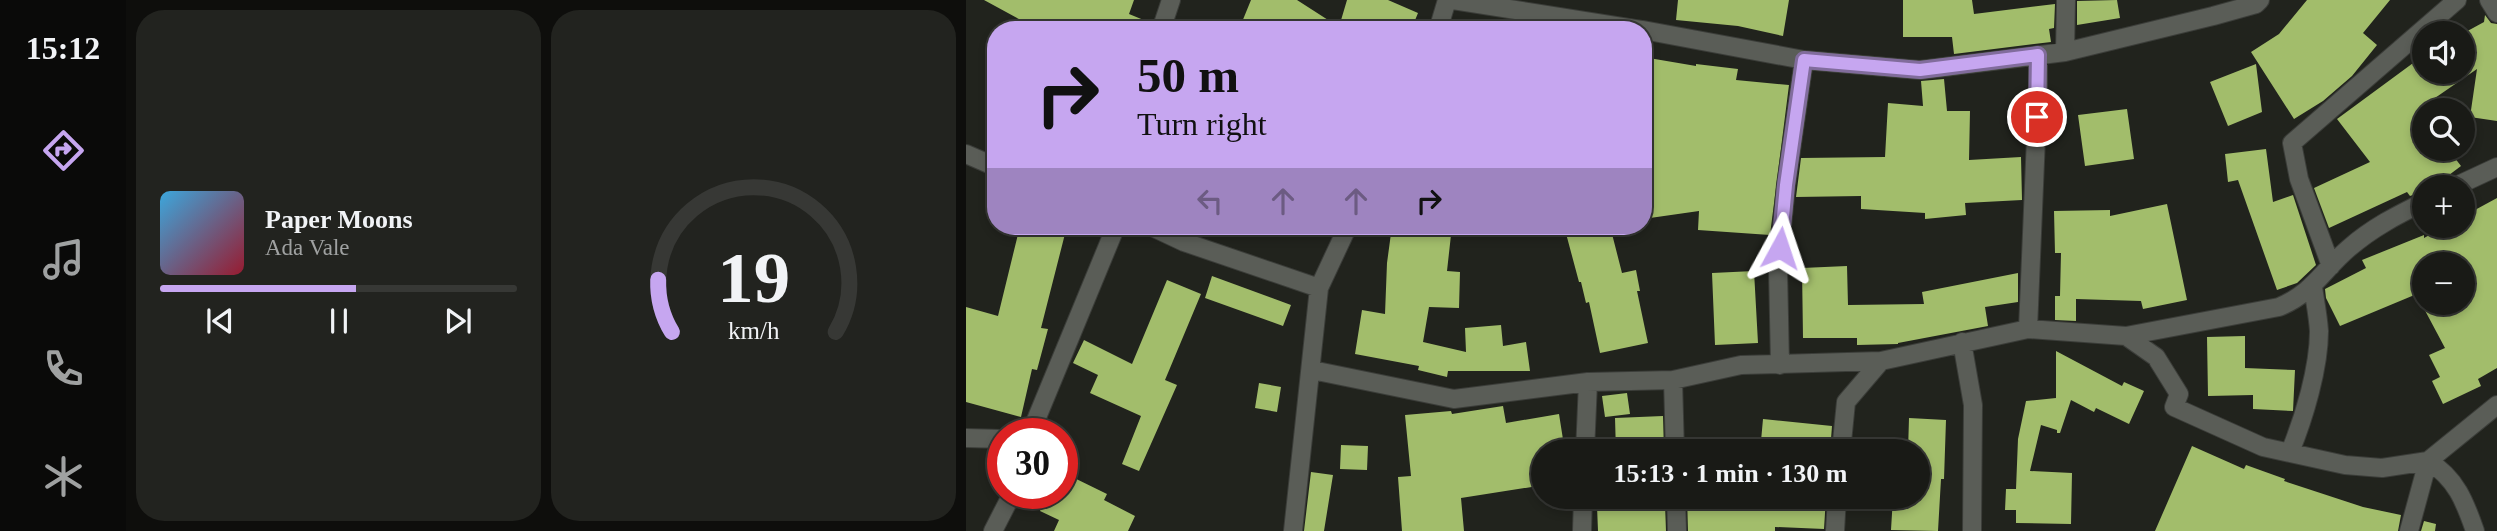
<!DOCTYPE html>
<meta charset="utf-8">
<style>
body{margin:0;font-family:Georgia,serif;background:#22231f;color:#f1f3f6;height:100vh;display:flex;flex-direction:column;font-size:26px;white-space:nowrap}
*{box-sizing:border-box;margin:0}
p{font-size:23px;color:#9fa1a1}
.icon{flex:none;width:38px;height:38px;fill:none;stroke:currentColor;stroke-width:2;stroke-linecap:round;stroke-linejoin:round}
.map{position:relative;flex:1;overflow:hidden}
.panel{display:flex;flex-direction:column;gap:10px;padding:10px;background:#0e0e0c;width:840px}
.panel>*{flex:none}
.banner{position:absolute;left:21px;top:21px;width:665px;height:214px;border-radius:28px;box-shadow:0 4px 10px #0003,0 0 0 2px #373835;background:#c6a6f0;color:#111;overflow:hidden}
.buttons{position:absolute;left:1446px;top:21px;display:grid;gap:14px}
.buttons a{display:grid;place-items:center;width:63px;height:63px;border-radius:50%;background:#191a16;box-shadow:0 4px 10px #0003,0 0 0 2px #373835;font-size:35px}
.speed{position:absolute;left:21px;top:418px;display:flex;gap:14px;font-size:35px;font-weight:700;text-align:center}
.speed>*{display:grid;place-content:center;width:91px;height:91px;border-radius:50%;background:#191a16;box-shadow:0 4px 10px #0003,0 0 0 2px #373835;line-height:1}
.speed .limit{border:10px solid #d22;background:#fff;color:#111}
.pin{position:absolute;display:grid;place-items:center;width:60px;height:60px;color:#fff;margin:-30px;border:4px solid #fff;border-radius:50%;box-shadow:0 2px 7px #0007}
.me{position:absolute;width:77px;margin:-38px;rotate:5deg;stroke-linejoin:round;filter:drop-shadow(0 0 5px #0008)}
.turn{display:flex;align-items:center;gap:24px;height:147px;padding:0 35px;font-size:32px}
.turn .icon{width:91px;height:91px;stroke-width:2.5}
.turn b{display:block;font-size:49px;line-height:60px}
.lanes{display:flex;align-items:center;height:66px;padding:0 35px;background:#0003;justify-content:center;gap:35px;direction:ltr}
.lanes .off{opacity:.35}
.panel .card{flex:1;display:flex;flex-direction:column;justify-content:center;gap:10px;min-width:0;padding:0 24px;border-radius:28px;background:#22231f}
.panel .dial{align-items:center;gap:0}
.dial svg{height:182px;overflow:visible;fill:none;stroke:#373835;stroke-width:7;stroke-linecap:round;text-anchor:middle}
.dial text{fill:#f1f3f6;stroke:none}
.song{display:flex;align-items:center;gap:21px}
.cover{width:84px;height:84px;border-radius:10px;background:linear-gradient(135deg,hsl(200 70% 55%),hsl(350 70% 35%))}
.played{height:7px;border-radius:4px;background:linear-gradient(90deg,#c6a6f0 55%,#373835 55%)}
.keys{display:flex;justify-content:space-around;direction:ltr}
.panel .tiles{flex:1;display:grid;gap:10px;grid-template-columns:repeat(2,1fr)}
.trip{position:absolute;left:565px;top:439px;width:399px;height:70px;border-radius:35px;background:#191a16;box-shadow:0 4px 10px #0003,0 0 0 2px #373835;font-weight:700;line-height:70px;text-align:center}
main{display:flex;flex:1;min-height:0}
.tabs{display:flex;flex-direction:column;width:126px;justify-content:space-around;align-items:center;background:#0a0a09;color:#9fa1a1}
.tabs .icon{width:49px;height:49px}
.tabs .selected{color:#c6a6f0}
.tabs b{font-size:32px;color:#f1f3f6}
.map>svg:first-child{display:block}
.building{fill:#a2bd6b}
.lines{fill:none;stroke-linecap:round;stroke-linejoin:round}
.minor-casing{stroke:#3b3d39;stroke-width:20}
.minor{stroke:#5a5d57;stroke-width:18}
.route-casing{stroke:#816c9c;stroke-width:18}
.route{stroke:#c6a6f0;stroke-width:12}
</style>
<main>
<nav class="tabs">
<b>15:12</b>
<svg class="icon selected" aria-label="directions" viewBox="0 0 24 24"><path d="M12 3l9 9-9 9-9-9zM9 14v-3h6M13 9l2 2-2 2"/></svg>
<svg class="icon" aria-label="music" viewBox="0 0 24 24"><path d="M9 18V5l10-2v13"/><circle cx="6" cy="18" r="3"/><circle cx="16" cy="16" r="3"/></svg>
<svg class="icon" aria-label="phone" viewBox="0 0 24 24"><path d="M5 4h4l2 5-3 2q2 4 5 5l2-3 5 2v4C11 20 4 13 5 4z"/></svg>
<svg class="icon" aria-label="climate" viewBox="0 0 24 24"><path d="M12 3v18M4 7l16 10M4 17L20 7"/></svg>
</nav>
<section class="panel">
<div class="tiles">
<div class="card">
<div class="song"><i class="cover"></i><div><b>Paper Moons</b><p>Ada Vale</p></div></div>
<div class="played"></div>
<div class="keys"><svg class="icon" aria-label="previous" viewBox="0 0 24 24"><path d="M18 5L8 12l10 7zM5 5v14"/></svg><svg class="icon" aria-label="pause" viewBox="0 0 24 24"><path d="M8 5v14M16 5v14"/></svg><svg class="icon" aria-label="next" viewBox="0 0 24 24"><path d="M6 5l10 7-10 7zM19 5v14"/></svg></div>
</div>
<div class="card dial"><svg viewBox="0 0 100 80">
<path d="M14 69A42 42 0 1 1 86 69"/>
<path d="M14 69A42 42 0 0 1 8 46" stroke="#c6a6f0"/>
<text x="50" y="56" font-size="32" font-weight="700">19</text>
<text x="50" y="72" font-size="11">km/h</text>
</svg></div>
</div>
</section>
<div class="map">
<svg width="1531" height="531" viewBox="0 0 1531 531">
<rect width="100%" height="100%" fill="#21231d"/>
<path class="building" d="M 18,0 L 168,0 L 163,14 L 185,23 L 184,30 L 82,30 L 63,22 L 62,24 Z
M 285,0 L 331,0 L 373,27 L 381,0 L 422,0 L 452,13 L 445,30 L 296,30 L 276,22 Z
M 712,0 L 823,0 L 817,36 L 772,26 L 710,20 Z
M 937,0 L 1006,0 L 1008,14 L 1089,4 L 1088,28 L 1083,29 L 1085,42 L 988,54 L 986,37 L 937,37 Z
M 1151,0 L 1154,18 L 1111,25 L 1111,1 Z
M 1341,0 L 1424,0 L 1397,33 L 1411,45 L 1386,76 L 1357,101 L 1328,119 L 1285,52 L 1313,34 Z
M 1519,15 L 1525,23 L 1531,24 L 1531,121 L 1504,117 L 1511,69 L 1453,109 L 1458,116 L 1458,149 L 1482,149 L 1495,166 L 1467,187 L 1458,187 L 1458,191 L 1444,196 L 1441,192 L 1363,228 L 1348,188 L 1404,162 L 1371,119 L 1458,55 L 1458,72 L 1496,72 L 1496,34 L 1518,22 Z
M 677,57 L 730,66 L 730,64 L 772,69 L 770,80 L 823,85 L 804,235 L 732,230 L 733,211 L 677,219 Z
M 1290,64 L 1296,112 L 1262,126 L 1244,82 Z
M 978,79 L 981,111 L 1004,111 L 1003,160 L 1055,157 L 1056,200 L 999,203 L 1000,215 L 959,219 L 959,213 L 895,209 L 895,196 L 830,197 L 835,158 L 919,157 L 922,103 L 957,106 L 955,81 Z
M 1161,109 L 1168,159 L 1119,166 L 1112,115 Z
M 1300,149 L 1307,202 L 1327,195 L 1350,265 L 1331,283 L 1311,290 L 1272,180 L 1262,182 L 1259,154 Z
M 1531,198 L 1531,368 L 1512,379 L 1515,386 L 1477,404 L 1466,381 L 1474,377 L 1463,355 L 1479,348 L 1455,303 L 1496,303 L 1496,264 L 1458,264 L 1458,291 L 1374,326 L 1360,298 L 1359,289 L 1400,268 L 1396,260 L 1458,235 L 1458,238 L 1480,226 L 1496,226 L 1496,217 Z
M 1201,204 L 1221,300 L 1177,309 L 1175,301 L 1110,299 L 1110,321 L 1089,320 L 1089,296 L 1094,296 L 1095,253 L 1089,253 L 1088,211 L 1144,210 L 1144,216 Z
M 54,226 L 101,226 L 75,328 L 82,329 L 71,370 L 66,369 L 55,417 L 0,402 L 0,307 L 32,316 Z
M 426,226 L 486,226 L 481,271 L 494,272 L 493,308 L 463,307 L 457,342 L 500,352 L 499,328 L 535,325 L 537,346 L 560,342 L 564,371 L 482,371 L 481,377 L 452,370 L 453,366 L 389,354 L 396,310 L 419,314 L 421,263 Z
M 598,226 L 644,226 L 656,273 L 670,270 L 674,291 L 671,291 L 682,343 L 634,353 L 623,302 L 620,303 L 615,282 L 613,282 Z
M 881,266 L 882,305 L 958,304 L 956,292 L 1052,273 L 1052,302 L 1019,307 L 1022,326 L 932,343 L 932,344 L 891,345 L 891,338 L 837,338 L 836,268 Z
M 788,271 L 792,343 L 749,345 L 746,273 Z
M 246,276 L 325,305 L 317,326 L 239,298 Z
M 201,280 L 235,294 L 199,380 L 211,385 L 173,471 L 156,464 L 175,416 L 124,393 L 132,375 L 107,363 L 118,340 L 166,364 Z
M 1279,336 L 1279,368 L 1329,370 L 1327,411 L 1287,409 L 1287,395 L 1242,396 L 1241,337 Z
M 1090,351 L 1156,386 L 1158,382 L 1178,391 L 1163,424 L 1130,408 L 1128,412 L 1105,400 L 1094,433 L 1091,433 L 1091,430 L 1075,425 L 1064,471 L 1106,473 L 1105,524 L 1050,523 L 1050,510 L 1039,510 L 1040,489 L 1050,489 L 1052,439 L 1060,401 L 1090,398 Z
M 293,383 L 315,387 L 311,412 L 289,408 Z
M 661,393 L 664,414 L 639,417 L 636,396 Z
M 537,406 L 540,423 L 593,414 L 599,452 L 578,452 L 578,485 L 495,498 L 498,531 L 436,531 L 432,477 L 445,476 L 439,415 L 485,411 L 486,414 Z
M 697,416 L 698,452 L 650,452 L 649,418 Z
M 943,418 L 980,420 L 978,479 L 975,479 L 972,531 L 925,530 L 927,497 L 952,497 L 952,452 L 942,452 Z
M 797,419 L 866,426 L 864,452 L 794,452 Z
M 375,445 L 402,446 L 401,470 L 374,469 Z
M 1226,446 L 1278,469 L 1280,465 L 1319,479 L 1318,481 L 1397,507 L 1435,515 L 1432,531 L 1189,531 Z
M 96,472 L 141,494 L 138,500 L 169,516 L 162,531 L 88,531 L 93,520 L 74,511 L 82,494 L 96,494 Z
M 345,472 L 367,475 L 358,531 L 338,531 Z
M 721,497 L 860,497 L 858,529 L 809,527 L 809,531 L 722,531 Z
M 699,503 L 700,531 L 632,531 L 631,506 Z
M 1458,521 L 1470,524 L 1469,531 L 1455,531 Z"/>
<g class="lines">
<defs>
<path id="minor" d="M 487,0 L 675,30
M 1523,0 L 1531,13
M 195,30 L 205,0
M 472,30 L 481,0
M 677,30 L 838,60 L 954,70 L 1099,52 L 1247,16 L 1290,4 L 1294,0
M 1099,52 L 1100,0
M 0,154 L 30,167
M 1488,187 L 1531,167
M 184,226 L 218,242 L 353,288
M 1365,266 L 1333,179 L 1326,143 L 1491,0
M 1062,329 L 1072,90 L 1072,55
M 1160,336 L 1190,357 L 1213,394 L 1208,407 L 1297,447 L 1379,465 L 1416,468 L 1462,461 L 1531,405
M 996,342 L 1007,405 L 1006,531
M 814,365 L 812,269 L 820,185 L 838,60
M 346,370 L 488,399 L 622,382 L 707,380 L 775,365 L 915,361 L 1062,329 L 1160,336 L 1313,307 C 1347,293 1356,271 1383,248 C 1406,228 1431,215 1458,202
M 707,380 L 709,452
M 59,434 L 66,430 L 72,415 L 150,226
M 0,438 L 37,439
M 619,452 L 622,382
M 875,452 L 880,402 L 915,361
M 1324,452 C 1338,418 1353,368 1353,331 C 1352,316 1349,301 1347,287
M 1462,461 C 1490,478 1499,502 1509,531
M 710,497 L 711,531
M 27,531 L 46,494
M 327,531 L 353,288 L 382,226
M 616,531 L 617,497
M 869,531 L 871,497
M 1443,531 L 1462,461"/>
</defs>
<use href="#minor" class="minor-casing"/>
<use href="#minor" class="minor"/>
</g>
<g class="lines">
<defs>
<path id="route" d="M 814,248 L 820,185 L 838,60 L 954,70 L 1072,55 L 1071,117"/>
</defs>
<use href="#route" class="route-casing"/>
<use href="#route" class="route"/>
</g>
</svg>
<div class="buttons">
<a><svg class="icon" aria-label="sound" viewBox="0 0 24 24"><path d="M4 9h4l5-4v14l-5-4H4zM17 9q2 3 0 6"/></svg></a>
<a><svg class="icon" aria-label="search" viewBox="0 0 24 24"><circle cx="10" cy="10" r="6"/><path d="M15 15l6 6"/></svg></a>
<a>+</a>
<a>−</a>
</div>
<div class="speed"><div class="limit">30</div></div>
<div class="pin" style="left:1071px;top:117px;background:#d93025"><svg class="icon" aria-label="arrive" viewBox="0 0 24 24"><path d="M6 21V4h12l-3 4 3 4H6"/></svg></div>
<svg class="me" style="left:814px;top:248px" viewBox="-20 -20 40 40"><path d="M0-17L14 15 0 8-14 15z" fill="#c6a6f0" stroke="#fff" stroke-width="4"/></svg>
<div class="trip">15:13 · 1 min · 130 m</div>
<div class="banner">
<div class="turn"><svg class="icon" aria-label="right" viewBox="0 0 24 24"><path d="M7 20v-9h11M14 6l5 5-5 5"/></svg><div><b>50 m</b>Turn right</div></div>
<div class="lanes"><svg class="icon off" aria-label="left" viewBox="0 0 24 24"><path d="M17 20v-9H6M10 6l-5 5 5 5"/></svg><svg class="icon off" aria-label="ahead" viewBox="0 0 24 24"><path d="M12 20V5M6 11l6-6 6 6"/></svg><svg class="icon off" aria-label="ahead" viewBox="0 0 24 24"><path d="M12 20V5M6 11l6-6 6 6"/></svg><svg class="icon" aria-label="right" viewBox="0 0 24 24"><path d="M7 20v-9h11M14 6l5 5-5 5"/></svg></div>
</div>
</div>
</main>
